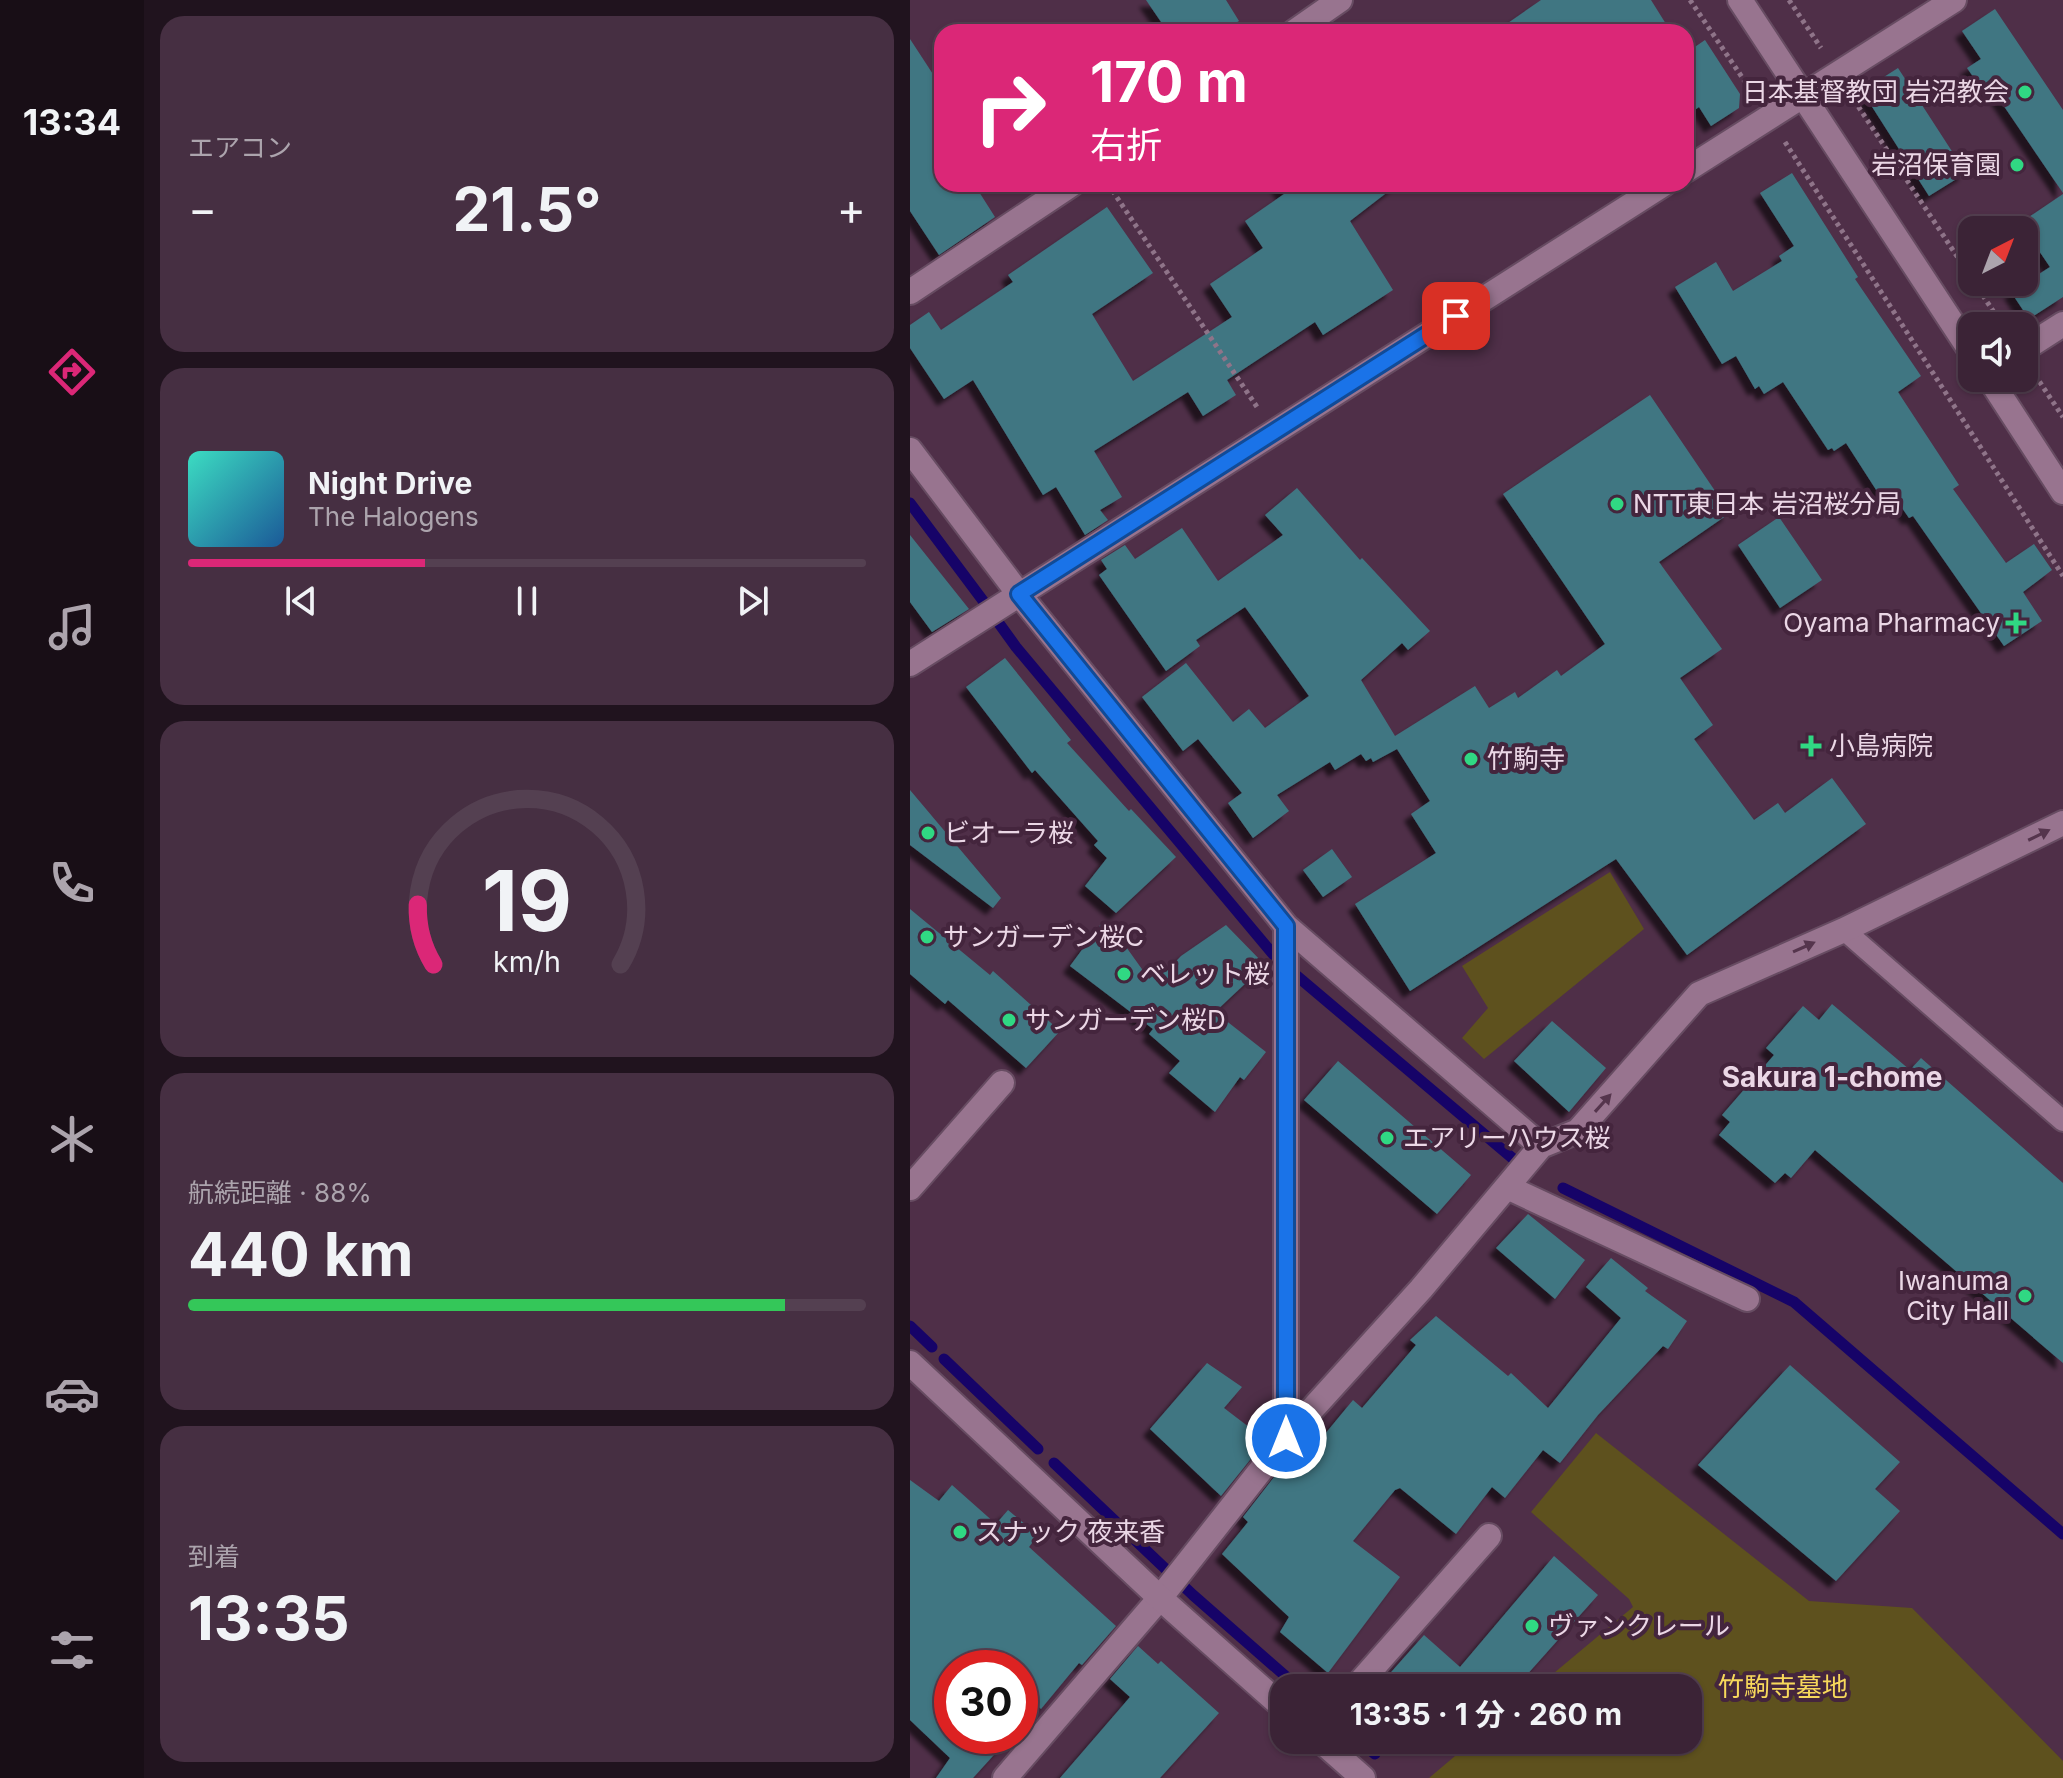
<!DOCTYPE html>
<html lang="ja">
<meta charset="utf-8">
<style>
body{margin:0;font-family:Inter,"Noto Sans JP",sans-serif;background:#462f42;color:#f1f3f6;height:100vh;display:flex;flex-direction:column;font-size:30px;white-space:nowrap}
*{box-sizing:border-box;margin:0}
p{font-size:26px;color:#aca4ad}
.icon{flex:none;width:44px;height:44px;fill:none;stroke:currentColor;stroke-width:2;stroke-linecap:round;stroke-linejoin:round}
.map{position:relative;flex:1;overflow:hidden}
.sheet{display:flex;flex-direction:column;gap:16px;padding:16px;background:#20131e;width:766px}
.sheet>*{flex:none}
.hud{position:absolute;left:24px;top:24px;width:760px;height:168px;border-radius:24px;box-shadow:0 2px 6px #0004,0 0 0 2px #544051;background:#db2777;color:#fff;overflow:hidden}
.needle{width:52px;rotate:42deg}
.buttons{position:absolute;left:1048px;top:216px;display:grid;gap:16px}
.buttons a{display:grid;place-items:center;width:80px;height:80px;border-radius:16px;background:#3b2336;box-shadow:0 2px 6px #0004,0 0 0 2px #544051;font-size:40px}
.speed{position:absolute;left:24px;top:1650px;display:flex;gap:16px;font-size:40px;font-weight:700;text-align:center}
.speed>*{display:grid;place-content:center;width:104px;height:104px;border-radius:50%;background:#3b2336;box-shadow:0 2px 6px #0004,0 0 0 2px #544051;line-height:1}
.speed .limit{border:12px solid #d22;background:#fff;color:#111}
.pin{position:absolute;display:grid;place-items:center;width:68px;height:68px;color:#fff;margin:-34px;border-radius:16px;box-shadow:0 4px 12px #0006}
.me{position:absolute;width:88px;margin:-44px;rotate:0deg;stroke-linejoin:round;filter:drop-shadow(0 0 6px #0008)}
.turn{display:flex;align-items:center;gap:28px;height:168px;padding:0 24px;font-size:36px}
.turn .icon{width:104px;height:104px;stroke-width:2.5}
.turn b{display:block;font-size:56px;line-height:68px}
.big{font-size:60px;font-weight:700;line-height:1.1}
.sheet .card{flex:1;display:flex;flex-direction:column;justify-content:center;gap:12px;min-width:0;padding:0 28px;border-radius:24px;background:#462f42}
.sheet .dial{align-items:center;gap:0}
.dial svg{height:208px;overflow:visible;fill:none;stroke:#544051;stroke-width:7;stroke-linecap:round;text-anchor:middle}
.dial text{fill:#f1f3f6;stroke:none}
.song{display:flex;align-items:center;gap:24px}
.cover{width:96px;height:96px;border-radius:12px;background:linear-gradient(135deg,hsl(170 70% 55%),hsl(210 70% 35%))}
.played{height:8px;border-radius:4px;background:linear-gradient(90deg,#db2777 35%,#544051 35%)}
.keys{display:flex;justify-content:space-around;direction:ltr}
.heat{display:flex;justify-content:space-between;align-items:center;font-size:44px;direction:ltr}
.charge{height:12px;border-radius:6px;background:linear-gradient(90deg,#34c759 88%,#544051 0)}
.trip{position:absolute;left:360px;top:1674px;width:432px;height:80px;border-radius:24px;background:#3b2336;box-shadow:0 2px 6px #0004,0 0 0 2px #544051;font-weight:700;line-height:80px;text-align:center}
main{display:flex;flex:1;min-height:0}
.tab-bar{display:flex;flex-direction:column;width:144px;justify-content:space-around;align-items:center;background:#180e16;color:#aca4ad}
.tab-bar .icon{width:56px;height:56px}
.tab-bar .current{color:#db2777}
.tab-bar b{font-size:36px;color:#f1f3f6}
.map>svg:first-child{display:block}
.green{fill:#5e511e}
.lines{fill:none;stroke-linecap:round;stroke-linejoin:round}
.stream{stroke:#160368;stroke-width:11}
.building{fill:#417682;filter:url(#shadow)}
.lane-casing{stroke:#674c62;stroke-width:24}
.street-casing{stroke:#674c62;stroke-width:28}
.secondary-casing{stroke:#674c62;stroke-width:28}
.path{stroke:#8f7489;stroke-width:5;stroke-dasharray:4 4;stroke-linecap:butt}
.lane{stroke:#98748f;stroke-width:20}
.street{stroke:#98748f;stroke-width:24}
.secondary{stroke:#98748f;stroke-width:24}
.oneway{fill:#55354d}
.route-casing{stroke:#114b97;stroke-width:20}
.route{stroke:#1a73e8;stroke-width:14}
.poi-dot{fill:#30d883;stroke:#44253d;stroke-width:3}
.labels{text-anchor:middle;stroke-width:8;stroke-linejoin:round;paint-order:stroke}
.poi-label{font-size:26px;fill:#ebd7e6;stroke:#44253d;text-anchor:start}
.park-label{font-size:26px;fill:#f7d85b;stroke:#44253d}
.neighbourhood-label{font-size:28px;font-weight:bold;fill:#ebd7e6;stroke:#44253d}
</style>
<main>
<nav class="tab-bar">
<b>13:34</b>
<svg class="icon current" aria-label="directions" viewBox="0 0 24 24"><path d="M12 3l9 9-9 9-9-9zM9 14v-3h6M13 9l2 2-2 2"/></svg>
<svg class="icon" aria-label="music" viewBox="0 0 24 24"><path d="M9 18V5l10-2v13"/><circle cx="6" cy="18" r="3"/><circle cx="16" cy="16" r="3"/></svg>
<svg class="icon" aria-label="phone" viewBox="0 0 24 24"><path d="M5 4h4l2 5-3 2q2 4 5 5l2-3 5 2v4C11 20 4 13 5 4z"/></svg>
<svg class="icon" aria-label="climate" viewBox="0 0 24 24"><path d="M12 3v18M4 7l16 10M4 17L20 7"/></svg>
<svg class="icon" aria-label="car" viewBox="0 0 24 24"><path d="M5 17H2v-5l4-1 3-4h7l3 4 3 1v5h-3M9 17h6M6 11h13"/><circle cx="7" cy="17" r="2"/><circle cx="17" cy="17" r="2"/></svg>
<svg class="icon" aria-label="filters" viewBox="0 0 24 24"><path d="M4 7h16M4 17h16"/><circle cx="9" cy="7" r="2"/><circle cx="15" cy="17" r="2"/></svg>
</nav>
<section class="sheet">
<div class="card"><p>エアコン</p>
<div class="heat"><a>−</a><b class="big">21.5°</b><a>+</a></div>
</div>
<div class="card">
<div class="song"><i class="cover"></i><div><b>Night Drive</b><p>The Halogens</p></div></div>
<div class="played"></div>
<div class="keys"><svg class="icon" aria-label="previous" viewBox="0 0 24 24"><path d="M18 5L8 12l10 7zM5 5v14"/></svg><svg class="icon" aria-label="pause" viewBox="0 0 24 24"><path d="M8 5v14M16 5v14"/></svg><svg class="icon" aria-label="next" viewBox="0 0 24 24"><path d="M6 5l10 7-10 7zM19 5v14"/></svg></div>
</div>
<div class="card dial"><svg viewBox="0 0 100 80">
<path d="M14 69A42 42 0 1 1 86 69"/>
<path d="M14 69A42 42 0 0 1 8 46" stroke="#db2777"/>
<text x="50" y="56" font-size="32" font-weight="700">19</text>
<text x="50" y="72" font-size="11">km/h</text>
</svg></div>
<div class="card"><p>航続距離 · 88%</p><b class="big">440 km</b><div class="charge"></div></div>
<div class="card"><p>到着</p><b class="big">13:35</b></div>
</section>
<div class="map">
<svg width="1153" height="1778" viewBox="0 0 1153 1778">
<defs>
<filter id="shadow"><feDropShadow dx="-7" dy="7" stdDeviation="2" flood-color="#0009"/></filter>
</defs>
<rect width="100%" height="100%" fill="#4f2f48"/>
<path class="green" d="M 700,872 L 734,929 L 574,1059 L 552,1038 L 578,1008 L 552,966 Z
M 686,1433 L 899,1601 L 1002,1608 L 1153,1761 L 1153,1778 L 519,1778 L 564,1740 L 778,1740 L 778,1688 L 626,1688 L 723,1607 L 719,1599 L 621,1512 Z"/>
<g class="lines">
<path class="stream" d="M 0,503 L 74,602
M 88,622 L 106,647 L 367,959
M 387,976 L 607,1162
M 653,1188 L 884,1302 L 1153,1534
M 0,1326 L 22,1347
M 34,1359 L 128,1449
M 144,1463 L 283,1595 L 389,1688
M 449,1740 L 465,1754"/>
</g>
<path class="building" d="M 236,0 L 316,0 L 329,21 L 310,32 L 258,32 Z
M 631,0 L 741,0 L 761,32 L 585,32 Z
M 1085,9 L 1153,110 L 1153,193 L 1083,90 L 1076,95 L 1057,68 L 1071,59 L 1052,31 Z
M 0,39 L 32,88 L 32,184 L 64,184 L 85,217 L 29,255 L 0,211 Z
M 795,40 L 830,94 L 829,108 L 801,126 L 789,107 L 776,116 L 776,53 Z
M 988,68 L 1056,173 L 1019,196 L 952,91 Z
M 882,173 L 948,277 L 945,279 L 1011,376 L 988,392 L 1049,485 L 1043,489 L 1096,563 L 1124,544 L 1142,570 L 1113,592 L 1132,621 L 1094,646 L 1003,516 L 999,518 L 981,492 L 972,499 L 936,443 L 924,451 L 922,448 L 918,450 L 873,382 L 854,394 L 849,386 L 845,389 L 826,356 L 812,364 L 765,287 L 806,262 L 823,291 L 872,261 L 869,256 L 884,246 L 850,193 Z
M 367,184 L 488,184 L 440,221 L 483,290 L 413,335 L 405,322 L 317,380 L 326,395 L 293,416 L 278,392 L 184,451 L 212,497 L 190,510 L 198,520 L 175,535 L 146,487 L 133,495 L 63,380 L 34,399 L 0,348 L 0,325 L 19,312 L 31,330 L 103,282 L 98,275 L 197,207 L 243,273 L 182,314 L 223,381 L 322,317 L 300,284 L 353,248 L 335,221 L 374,194 Z
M 1153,194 L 1153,297 L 1119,319 L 1101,292 L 1140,267 L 1110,223 Z
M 740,395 L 820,513 L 749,562 L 812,649 L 770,678 L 803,725 L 784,739 L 844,820 L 868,803 L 875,813 L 922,778 L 956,824 L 777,955 L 706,859 L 500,991 L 445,904 L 526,853 L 501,814 L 520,801 L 487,749 L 463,762 L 461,758 L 456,761 L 451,754 L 425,770 L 420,762 L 367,795 L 379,811 L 343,838 L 318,803 L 332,793 L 288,739 L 273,751 L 232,697 L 276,663 L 323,722 L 339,709 L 355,728 L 399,696 L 335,607 L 286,640 L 290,646 L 256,671 L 189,575 L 197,569 L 191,560 L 215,545 L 225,559 L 272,528 L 308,581 L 373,535 L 355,515 L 387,488 L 450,560 L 452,558 L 520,631 L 498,650 L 492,643 L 451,680 L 485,736 L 565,686 L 579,708 L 605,692 L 608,698 L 647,670 L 651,676 L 695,644 L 593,494 Z
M 869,517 L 912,580 L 870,608 L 828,545 Z
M 0,535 L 59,609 L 22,632 L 0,602 Z
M 95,658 L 161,740 L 157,743 L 219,811 L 221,809 L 266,857 L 206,913 L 175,886 L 197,858 L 184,845 L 188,841 L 125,770 L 122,773 L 56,687 Z
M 0,790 L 91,898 L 83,908 L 0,845 Z
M 422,849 L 442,877 L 413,897 L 393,870 Z
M 0,909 L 80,975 L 83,971 L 150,1031 L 116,1068 L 38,1000 L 35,1004 L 0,974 Z
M 191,924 L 209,937 L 239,979 L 252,969 L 256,972 L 271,956 L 316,925 L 355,965 L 305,1012 L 356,1052 L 334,1080 L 330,1077 L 305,1112 L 259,1073 L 270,1061 L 239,1034 L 243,1029 L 160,966 Z
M 922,1004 L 1000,1070 L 1011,1058 L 1153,1183 L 1153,1363 L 905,1150 L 881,1178 L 875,1173 L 865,1183 L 809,1135 L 820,1122 L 812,1115 L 864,1055 L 856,1048 L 893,1006 L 909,1020 Z
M 642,1021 L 696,1068 L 659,1112 L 604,1061 Z
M 428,1061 L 561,1175 L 527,1214 L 394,1100 Z
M 618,1214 L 675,1260 L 645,1299 L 586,1248 Z
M 701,1258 L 738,1288 L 735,1291 L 777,1321 L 758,1349 L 753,1346 L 688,1415 L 650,1463 L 633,1450 L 595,1498 L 582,1487 L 546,1534 L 490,1488 L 485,1490 L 443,1541 L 490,1577 L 418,1673 L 370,1632 L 379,1617 L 312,1554 L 338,1522 L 333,1517 L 379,1458 L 384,1462 L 407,1437 L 410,1440 L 443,1400 L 452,1408 L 506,1345 L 500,1340 L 526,1316 L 598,1376 L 601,1373 L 638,1408 L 711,1318 L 676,1287 Z
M 297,1363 L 332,1387 L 314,1408 L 356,1440 L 311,1496 L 240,1429 Z
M 880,1365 L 990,1462 L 965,1489 L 990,1511 L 926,1581 L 788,1465 Z
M 0,1480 L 29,1501 L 42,1485 L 86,1524 L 98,1510 L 128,1535 L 119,1547 L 206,1626 L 172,1665 L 169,1663 L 131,1709 L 110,1689 L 110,1668 L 42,1668 L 42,1736 L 101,1736 L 63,1778 L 26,1778 L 40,1758 L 0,1720 Z
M 644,1556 L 688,1595 L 605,1688 L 467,1688 L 514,1635 L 550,1667 Z
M 228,1646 L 248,1664 L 251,1661 L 309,1713 L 250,1778 L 150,1778 L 220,1697 L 200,1679 Z"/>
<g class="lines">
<defs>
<path id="lane" d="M 934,930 L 1153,1121"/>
<path id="street" d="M 384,32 L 430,0
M 776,170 L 1044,0
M 0,292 L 162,184
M 1114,349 L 1153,324
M 0,450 L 109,594 L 376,926 L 631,1146
M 0,664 L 754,184
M 376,926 L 376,1438
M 597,1187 L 837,1299
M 0,1188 L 92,1083
M 445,1688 L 579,1536
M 95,1778 L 250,1598 L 376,1438 L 511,1289 L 631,1146 L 668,1131 L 789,994 L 934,930 L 1153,823"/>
<path id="secondary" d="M 830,0 L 1062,353
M 1079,378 L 1153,492
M 0,1363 L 250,1598 L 374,1708
M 410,1740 L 453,1778"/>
</defs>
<use href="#lane" class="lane-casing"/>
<use href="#street" class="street-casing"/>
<use href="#secondary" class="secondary-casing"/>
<path class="path" d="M 780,0 L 842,92
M 879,0 L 911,48
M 944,100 L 1062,279
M 875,142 L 1153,576
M 198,184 L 347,407
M 1064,282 L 1093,326
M 1125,375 L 1153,417"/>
<use href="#lane" class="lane"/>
<use href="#street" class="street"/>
<use href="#secondary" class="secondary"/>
</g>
<defs><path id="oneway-solid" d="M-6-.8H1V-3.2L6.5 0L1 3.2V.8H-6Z" transform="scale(2)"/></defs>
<g class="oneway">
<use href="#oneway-solid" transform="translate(1129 835) rotate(-26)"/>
<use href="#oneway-solid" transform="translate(894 947) rotate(-24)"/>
<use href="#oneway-solid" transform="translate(693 1103) rotate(-48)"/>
</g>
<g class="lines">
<defs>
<path id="route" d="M 376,1438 L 376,926 L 109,594 L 546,316"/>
</defs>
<use href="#route" class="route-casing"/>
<use href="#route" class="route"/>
</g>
<g class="poi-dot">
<circle cx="1115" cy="92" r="8"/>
<circle cx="1107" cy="165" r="8"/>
<circle cx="707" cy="504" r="8"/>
<path d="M1102 611h8v8h8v8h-8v8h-8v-8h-8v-8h8z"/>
<path d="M897 734h8v8h8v8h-8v8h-8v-8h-8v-8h8z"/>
<circle cx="561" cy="759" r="8"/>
<circle cx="18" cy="833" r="8"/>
<circle cx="17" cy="937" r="8"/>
<circle cx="214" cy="974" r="8"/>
<circle cx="99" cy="1020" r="8"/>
<circle cx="477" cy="1138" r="8"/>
<circle cx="1115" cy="1296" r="8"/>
<circle cx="50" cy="1532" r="8"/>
<circle cx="622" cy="1626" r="8"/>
</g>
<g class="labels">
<g class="poi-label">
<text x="1099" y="101" text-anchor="end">日本基督教団 岩沼教会</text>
<text x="1091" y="174" text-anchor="end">岩沼保育園</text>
<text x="723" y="513">NTT東日本 岩沼桜分局</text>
<text x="1090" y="632" text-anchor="end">Oyama Pharmacy</text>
<text x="919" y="755">小島病院</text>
<text x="577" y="768">竹駒寺</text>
<text x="34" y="842">ビオーラ桜</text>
<text x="33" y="946">サンガーデン桜C</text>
<text x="230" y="983">ベレット桜</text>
<text x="115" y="1029">サンガーデン桜D</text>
<text x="493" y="1147">エアリーハウス桜</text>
<text x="1099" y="1290" text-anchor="end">Iwanuma<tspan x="1099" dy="30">City Hall</tspan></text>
<text x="66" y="1541">スナック 夜来香</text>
<text x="638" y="1635">ヴァンクレール</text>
</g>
<g class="park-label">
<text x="873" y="1696">竹駒寺墓地</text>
</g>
<g class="neighbourhood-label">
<text x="922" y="1087">Sakura 1-chome</text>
</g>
</g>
</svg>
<div class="buttons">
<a><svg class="needle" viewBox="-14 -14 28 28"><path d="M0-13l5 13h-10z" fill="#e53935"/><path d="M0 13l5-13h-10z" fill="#aca4ad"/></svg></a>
<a><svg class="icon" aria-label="sound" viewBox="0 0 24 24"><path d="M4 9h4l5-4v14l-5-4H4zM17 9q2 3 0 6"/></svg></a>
</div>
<div class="speed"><div class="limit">30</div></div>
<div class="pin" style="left:546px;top:316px;background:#d93025"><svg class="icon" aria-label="arrive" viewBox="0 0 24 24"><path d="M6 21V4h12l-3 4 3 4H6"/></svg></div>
<svg class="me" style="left:376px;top:1438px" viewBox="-20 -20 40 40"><circle r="17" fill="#1a73e8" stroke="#fff" stroke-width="3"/><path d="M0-11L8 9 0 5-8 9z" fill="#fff"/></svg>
<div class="trip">13:35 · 1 分 · 260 m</div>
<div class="hud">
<div class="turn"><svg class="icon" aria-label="right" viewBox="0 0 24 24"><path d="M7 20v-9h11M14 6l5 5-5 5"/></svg><div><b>170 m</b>右折</div></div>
</div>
</div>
</main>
